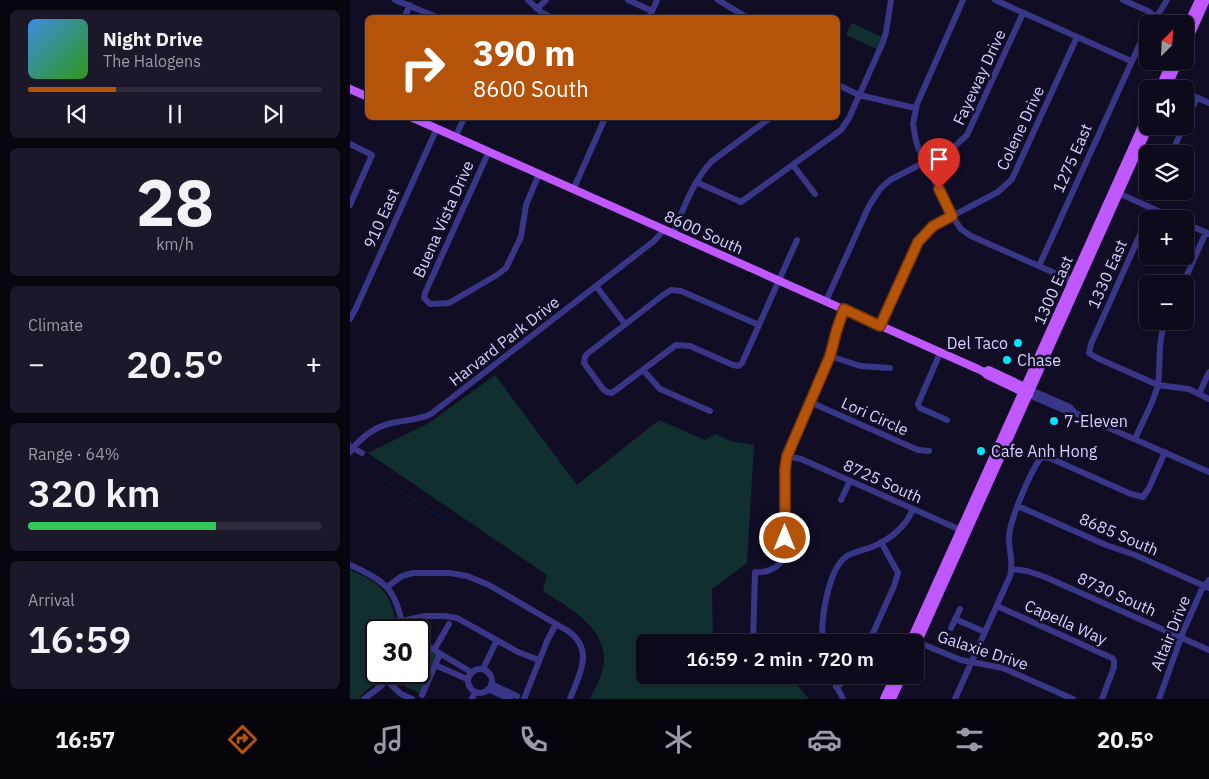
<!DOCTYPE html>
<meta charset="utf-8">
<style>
body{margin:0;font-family:"IBM Plex Sans",sans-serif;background:#1b1829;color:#f1f3f6;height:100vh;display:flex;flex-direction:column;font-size:19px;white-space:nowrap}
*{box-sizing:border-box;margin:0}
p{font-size:16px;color:#9a9aa3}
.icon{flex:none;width:28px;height:28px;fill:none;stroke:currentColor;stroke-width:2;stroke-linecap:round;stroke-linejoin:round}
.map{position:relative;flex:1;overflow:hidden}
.panel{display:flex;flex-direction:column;gap:10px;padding:10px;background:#07060f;width:350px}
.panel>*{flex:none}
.banner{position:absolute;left:15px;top:15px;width:475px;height:105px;border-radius:8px;box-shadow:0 1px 4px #0004,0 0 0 1px #2d2b3b;background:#b45309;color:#fff;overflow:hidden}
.needle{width:32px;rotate:24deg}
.fabs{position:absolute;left:789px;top:15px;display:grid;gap:10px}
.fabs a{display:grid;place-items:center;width:55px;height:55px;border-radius:8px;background:#0d0a1c;box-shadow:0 1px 4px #0004,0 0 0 1px #2d2b3b;font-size:25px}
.speed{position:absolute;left:15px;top:619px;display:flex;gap:10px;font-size:25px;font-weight:700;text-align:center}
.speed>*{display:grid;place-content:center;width:65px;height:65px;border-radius:50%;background:#0d0a1c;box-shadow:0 1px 4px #0004,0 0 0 1px #2d2b3b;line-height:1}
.speed .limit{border:2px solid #111;border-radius:8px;background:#fff;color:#111}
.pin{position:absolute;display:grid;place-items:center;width:42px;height:42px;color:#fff;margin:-51px -21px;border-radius:50% 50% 50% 0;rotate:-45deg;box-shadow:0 0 5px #0007}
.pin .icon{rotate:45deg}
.me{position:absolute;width:55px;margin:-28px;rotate:0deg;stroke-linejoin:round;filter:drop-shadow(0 0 4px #0008)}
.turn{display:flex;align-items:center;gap:18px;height:105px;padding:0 25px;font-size:22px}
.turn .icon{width:65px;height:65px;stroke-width:2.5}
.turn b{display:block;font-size:35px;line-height:42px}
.big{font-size:38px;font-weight:600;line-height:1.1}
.panel .card{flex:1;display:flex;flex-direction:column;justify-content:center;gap:8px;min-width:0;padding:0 18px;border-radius:8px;background:#1b1829}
.panel .dial{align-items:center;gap:0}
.dial b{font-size:65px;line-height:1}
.song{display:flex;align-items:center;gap:15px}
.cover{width:60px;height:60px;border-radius:8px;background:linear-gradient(135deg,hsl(210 70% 55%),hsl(110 70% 35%))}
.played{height:5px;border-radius:2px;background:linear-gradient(90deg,#b45309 30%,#2d2b3b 30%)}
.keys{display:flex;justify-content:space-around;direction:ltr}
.heat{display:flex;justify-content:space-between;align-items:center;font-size:28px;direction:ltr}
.charge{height:8px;border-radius:4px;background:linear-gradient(90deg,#34c759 64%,#2d2b3b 0)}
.trip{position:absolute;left:286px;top:634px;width:288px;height:50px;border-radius:8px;background:#0d0a1c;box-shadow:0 1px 4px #0004,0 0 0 1px #2d2b3b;font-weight:600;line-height:50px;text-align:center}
.menu{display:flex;height:80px;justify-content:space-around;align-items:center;background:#05040b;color:#9a9aa3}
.menu .icon{width:35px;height:35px}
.menu .selected{color:#b45309}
.menu b{font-size:22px;color:#f1f3f6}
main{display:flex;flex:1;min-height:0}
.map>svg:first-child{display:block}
.green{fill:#102f2e}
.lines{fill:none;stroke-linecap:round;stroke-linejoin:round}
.stream{stroke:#071e44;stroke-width:1}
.minor{stroke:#393687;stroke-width:6}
.major{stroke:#c058ff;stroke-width:8}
.route-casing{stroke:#753606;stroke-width:12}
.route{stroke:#b45309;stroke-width:9}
.poi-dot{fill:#00e4fc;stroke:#110d25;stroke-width:2}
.labels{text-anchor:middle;stroke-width:5;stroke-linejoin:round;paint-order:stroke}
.street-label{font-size:16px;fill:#d6d1ff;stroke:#110d25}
.poi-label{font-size:16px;fill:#d6d1ff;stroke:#110d25;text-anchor:start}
</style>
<main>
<section class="panel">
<div class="card">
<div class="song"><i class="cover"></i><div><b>Night Drive</b><p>The Halogens</p></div></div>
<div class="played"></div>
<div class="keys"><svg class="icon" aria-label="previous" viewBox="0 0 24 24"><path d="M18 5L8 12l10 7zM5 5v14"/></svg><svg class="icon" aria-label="pause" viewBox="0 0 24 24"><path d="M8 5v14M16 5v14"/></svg><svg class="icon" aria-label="next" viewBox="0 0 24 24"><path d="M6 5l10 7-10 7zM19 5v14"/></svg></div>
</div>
<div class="card dial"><b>28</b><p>km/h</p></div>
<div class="card"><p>Climate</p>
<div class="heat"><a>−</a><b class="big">20.5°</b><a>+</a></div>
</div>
<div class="card"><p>Range · 64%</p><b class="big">320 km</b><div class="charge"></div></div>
<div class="card"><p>Arrival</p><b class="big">16:59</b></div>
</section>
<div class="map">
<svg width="859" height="699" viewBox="0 0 859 699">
<rect width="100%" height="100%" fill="#110d25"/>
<path class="green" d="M 502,23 L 532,37 L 527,49 L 496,35 Z
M 145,375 L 227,485 L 309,420 L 355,440 L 365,434 L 380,441 L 404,445 L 397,563 L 362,589 L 363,641 L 365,642 L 295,642 L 295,675 L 409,675 L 411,676 L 439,675 L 459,699 L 240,699 C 245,688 253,675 254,662 C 256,626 218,608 193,591 L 197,575 L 18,453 L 79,423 Z
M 0,570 C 35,585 40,593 48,630 L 26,630 L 26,672 L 35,673 C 28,683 16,688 9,699 L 0,699 Z
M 69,644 L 89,654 L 71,694 L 56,687 L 46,679 L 50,673 L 69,672 Z"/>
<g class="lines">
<path class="stream" d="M 5,459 L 75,508 L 115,532"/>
<path class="minor" d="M 45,0 L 89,18
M 178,0 L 191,12 L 202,18
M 278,0 L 302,11
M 368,0 L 398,18
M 613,0 L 567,104 L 563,124 L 566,141 L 569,150 L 602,216 L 611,229 L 621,236 L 727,283
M 645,0 L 781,61
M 773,0 L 798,11 L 806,17
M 187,9 L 196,0
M 54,18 L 60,5
M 299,18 L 307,0
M 467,18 L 467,17
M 799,24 L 809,13 L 817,0
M 488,85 L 509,95 L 565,108
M 818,85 L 827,89
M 835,92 L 859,103
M 835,123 L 847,98
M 106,136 L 114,118
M 0,144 L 22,155 L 0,205
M 139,151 L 75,293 L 74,298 L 80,304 L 99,303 L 147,275 L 156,268 L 171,237 L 176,205 L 189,174
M 821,154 L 834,126
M 443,165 L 465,194
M 346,182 L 391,202 L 491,130 L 499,118 L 533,42 L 536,32 L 541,0
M 224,188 L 255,118
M 766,192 L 826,219
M 802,208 L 741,344 L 739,353 L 747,358 L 808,385 L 839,389 L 859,399
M 835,223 L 859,234
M 323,233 C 334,208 343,181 362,161 L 420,118
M 689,266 L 798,26
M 833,284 L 856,232
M 246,286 L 275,324
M 476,301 L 519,206 L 530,189 L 540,180 L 604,147 L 617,135 L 673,13
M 0,319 L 6,308 L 87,128
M 409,325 L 331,291 L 321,290 L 313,295 L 237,354 L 235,357 L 234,363 L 253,389 L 257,392 L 262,393 L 326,345 L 340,346 L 383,365 L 389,366 L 392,363 L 447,240
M 530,325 C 542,299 561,243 583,226 L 648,192 L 662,179 L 727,37
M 590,353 L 568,404 L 570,408 L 597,420
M 480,356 L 510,366 L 540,368
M 293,370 L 310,389 L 360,411
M 681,390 L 720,407 L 725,413
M 849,394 L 859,372
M 679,395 L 718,412 L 725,413 L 859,472
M 460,402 L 568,450 L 579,451
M 785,439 C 792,422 804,403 808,384 C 811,363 807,341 816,321
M 0,446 L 12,453
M 0,452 C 11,437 24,427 42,423 C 56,420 68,420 81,414 L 304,241 L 315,229
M 437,456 L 451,459 L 615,532
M 491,500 L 500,481
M 668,506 L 756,545 L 785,555 L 859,588
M 0,565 C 36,581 47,590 53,630
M 662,569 L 677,571 L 695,577 L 859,650
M 37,587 L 52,576 L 63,573 L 100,573 L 117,576 L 139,585 L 218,631 C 245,650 229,675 220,699
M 647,606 L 762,658 L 764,661 L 764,667 L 752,699
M 605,619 L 635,632
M 52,621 L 75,616 L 94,616 L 107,618 L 168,652 L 189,660
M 601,628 L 610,609
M 565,641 L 611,660 L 653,668 L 723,699
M 403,642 L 405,572 C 416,573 427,569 433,559 L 435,469 L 437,456 L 480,356 L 487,329 L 494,309
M 473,642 C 470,622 478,568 497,556 C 504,552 514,550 522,547 C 541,539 555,528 563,509
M 519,642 L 544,586 L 548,573 L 531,542
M 69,644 L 74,644 L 121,672
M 84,650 L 99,624
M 85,665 L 117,679
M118 681a12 12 0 1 1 24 0a12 12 0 1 1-24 0Z
M 133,669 L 145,644
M 481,675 L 493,699
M 36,680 L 51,694 L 62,699
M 141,684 L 167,696
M 486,687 L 504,675
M 138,689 L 160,699
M 72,695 L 90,654
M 14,699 L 31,686 L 42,672
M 122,699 L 125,692
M 174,699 L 197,641 L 206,624
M 605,699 L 660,576 C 664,563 659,552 659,538 C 659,521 680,473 690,459 L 693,457 L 700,458 L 781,494 L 793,497 L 799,488 L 815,452
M 809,699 L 833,632 L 851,591 L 859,580"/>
<path class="major" d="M 835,30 L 849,0
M 835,47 L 856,0
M 0,89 L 18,97
M 809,89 L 821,61
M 816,89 L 829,61
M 63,118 L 628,369 L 634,372 L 637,375 L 679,395
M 634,372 L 639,370 L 679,389
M 560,642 L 798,113
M 565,648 L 799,126
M 534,699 L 545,675
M 542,699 L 553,675"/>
</g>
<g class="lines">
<defs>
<path id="route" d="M 435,538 L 435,469 L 437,456 L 480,356 L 487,329 L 494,309 L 530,326 L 568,242 L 583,226 L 602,216 L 589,189"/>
</defs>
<use href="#route" class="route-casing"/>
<use href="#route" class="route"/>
</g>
<g class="poi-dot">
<circle cx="668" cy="343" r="5"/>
<circle cx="657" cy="360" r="5"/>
<circle cx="704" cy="421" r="5"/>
<circle cx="631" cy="451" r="5"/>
</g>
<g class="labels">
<g class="street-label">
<text transform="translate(629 77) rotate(-65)" y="6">Fayeway Drive</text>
<text transform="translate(670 128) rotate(-65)" y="6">Colene Drive</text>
<text transform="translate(722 158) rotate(-66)" y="6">1275 East</text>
<text transform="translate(31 218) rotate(-66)" y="6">910 East</text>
<text transform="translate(93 219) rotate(-66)" y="6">Buena Vista Drive</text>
<text transform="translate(354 232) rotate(24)" y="6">8600 South</text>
<text transform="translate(757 274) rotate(-66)" y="6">1330 East</text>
<text transform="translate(703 290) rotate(-66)" y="6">1300 East</text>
<text transform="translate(154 341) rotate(-38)" y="6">Harvard Park Drive</text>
<text transform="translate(525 416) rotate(24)" y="6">Lori Circle</text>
<text transform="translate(533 481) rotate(24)" y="6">8725 South</text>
<text transform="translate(769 534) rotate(23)" y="6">8685 South</text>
<text transform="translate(767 594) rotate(24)" y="6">8730 South</text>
<text transform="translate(716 622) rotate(24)" y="6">Capella Way</text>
<text transform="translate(820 633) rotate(-68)" y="6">Altair Drive</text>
<text transform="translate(633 650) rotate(18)" y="6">Galaxie Drive</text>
</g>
<g class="poi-label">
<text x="658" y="349" text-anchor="end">Del Taco</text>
<text x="667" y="366">Chase</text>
<text x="714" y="427">7-Eleven</text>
<text x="641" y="457">Cafe Anh Hong</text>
</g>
</g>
</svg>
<div class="fabs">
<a><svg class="needle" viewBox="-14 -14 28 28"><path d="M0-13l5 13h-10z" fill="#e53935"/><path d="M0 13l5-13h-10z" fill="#9a9aa3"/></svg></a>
<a><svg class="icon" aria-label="sound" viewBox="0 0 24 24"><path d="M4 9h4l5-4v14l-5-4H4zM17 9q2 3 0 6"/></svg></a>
<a><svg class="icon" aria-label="layers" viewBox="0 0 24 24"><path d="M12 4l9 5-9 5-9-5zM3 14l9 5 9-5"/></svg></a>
<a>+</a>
<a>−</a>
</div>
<div class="speed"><div class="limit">30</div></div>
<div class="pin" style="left:589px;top:189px;background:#d93025"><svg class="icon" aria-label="arrive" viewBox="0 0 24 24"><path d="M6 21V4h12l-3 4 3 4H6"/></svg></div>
<svg class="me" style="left:435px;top:538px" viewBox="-20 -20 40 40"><circle r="17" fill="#b45309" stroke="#fff" stroke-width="3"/><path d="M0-11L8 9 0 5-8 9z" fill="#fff"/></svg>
<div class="trip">16:59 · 2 min · 720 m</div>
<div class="banner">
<div class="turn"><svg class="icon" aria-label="right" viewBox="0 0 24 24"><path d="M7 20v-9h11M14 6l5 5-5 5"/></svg><div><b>390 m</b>8600 South</div></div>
</div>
</div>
</main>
<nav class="menu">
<b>16:57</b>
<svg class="icon selected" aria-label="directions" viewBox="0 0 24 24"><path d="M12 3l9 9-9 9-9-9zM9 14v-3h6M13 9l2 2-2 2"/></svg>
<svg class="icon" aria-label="music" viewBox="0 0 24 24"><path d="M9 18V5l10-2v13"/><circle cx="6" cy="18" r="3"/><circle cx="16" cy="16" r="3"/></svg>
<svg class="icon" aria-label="phone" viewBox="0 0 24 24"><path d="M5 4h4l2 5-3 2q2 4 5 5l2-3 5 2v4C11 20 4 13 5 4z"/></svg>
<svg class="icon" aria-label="climate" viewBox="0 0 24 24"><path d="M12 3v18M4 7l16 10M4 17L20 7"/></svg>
<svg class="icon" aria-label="car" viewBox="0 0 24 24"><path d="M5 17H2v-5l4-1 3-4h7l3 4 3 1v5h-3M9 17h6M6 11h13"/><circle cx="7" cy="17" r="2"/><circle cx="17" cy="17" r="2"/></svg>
<svg class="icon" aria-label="filters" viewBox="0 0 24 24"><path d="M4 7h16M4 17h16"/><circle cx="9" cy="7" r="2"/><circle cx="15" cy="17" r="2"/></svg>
<b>20.5°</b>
</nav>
